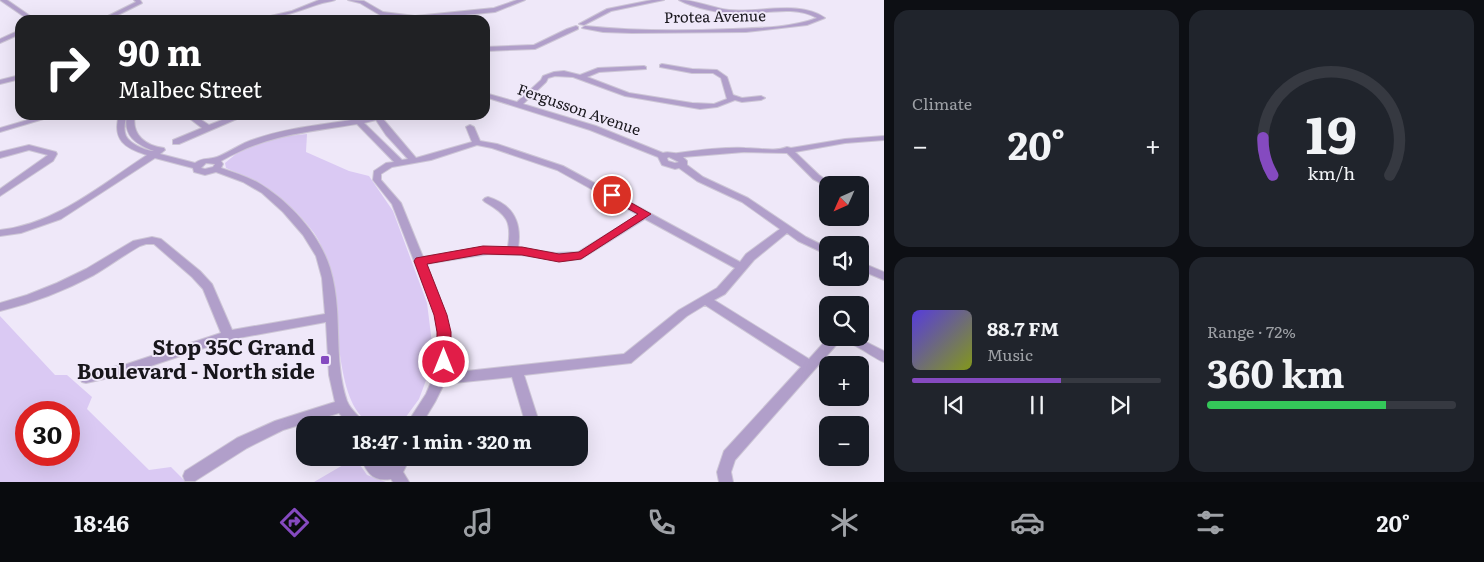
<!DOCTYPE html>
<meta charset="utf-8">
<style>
body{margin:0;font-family:Literata,serif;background:#20242c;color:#f1f3f6;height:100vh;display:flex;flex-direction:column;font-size:19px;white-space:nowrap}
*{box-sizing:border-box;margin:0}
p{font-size:16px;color:#9ea1a6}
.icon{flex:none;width:28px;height:28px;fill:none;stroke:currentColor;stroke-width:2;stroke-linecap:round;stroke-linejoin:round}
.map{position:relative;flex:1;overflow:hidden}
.drawer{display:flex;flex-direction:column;gap:10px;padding:10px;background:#0d0f14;width:600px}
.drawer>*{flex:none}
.guide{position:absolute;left:15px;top:15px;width:475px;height:105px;border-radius:15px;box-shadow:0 5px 20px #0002;background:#202124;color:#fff;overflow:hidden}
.needle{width:32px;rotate:225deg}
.buttons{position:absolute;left:819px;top:176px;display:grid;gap:10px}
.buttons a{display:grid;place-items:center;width:50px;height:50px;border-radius:10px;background:#171b24;box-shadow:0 5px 20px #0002;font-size:25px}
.speed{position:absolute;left:15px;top:401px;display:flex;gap:10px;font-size:25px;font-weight:700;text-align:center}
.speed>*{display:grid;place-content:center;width:65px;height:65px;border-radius:50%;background:#171b24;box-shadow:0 5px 20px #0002;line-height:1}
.speed .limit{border:8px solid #d22;background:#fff;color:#111}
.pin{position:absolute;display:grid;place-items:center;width:42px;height:42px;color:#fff;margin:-21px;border:2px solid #fff;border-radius:50%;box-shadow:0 1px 5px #0007}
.me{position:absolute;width:55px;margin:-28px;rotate:0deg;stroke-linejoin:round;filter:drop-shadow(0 0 4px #0008)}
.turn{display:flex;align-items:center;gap:18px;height:105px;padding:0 20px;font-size:22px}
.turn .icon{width:65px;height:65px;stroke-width:2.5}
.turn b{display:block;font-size:35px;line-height:42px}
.big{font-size:38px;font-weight:700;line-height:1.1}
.drawer .tile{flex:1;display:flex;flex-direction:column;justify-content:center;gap:8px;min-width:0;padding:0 18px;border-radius:15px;background:#20242c}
.drawer .dial{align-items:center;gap:0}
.dial svg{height:130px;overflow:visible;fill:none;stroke:#363941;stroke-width:7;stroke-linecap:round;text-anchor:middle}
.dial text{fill:#f1f3f6;stroke:none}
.song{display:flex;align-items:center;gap:15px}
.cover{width:60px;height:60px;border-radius:8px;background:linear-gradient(135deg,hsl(250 70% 55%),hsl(70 70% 35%))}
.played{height:5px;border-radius:2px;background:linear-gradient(90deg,#854ac0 60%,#363941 60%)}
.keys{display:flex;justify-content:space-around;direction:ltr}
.heat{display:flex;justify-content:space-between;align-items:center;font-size:28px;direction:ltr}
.charge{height:8px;border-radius:4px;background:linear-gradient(90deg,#34c759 72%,#363941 0)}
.drawer .tiles{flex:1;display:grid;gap:10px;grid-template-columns:repeat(2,1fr)}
.trip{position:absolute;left:296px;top:416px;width:292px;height:50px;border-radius:15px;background:#171b24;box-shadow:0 5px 20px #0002;font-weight:700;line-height:50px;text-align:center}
.tabs{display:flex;height:80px;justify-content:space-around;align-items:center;background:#090b0e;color:#9ea1a6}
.tabs .icon{width:35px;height:35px}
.tabs .current{color:#854ac0}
.tabs b{font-size:22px;color:#f1f3f6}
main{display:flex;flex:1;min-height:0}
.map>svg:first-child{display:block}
.green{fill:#dac9f3;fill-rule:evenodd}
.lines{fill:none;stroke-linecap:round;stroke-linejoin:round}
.street-casing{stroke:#cdc6d6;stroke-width:2}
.street{fill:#b19fca;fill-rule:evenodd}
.route{fill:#e11d48;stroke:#92132f}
.poi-dot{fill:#854ac0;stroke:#efe8f9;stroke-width:2}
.labels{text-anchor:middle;stroke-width:4;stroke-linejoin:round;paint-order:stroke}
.far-street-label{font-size:15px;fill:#18161c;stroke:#efe8f9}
.near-poi-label{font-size:21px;font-weight:bold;fill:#18161c;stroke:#efe8f9;text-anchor:end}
</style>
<main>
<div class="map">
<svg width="884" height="482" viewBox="0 0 884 482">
<rect width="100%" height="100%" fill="#efe8f9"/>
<path class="green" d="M 307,134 L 306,152 L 349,171 L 369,176 L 393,211 L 427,303 L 434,359 L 419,399 L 400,425 C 389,425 376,427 367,421 C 327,393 346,278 314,233 C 301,215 280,196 260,184 C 250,178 237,173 226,168 L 225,163 L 243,148 L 270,138 Z
M 0,316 L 55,375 L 67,375 L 92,397 L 87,409 L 149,470 L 171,467 L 186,482 L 0,482 ZM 26,412 L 69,412 L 69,455 L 26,455 Z
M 355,458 L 367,475 L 386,482 L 314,482 Z"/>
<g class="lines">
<defs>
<path id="street" d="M 0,0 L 7,0 L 36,20 L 29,20 Z
M 134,0 L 140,0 L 142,3 L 108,20 L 100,20 L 136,2 Z
M 319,0 L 335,0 C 330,2 325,2 319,4 C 297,11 277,20 253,20 L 292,11 Z
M 348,0 L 364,1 L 383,12 L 415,16 L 494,8 L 517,0 L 525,0 L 495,12 L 415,20 L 380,15 L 360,3 Z
M 652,0 L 664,0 L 611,11 L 584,25 L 579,24 L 607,9 Z
M 679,0 C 696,0 712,8 729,10 C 759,13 800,0 825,18 L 807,25 L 746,32 L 632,33 L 603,32 L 582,28 L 585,26 C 633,31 682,31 730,29 C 759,28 790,28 817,18 C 795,5 764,14 740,14 C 723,14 694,8 679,0 Z
M 576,26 L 578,27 L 578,29 L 535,49 L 485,51 L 485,47 L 534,45 L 567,29 Z
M 20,30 L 20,34 L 0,43 L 0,39 Z
M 662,64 L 692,69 L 717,70 L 727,77 L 733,95 L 742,98 L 761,96 L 765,98 L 761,100 L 742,102 L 735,100 L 717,107 L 700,109 L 625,96 L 573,77 L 555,76 L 548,78 L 546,82 L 523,104 L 596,126 L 663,153 C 669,151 673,154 678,153 C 700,150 723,147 745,148 C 759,148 775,152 787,147 L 791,148 L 845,139 L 884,136 L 884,140 L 845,143 L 795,152 L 819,175 L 833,185 L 828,185 L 828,187 L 813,179 L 787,153 L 744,152 L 683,157 L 687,161 L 687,165 L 703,177 L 748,198 L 806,237 L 828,248 L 828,255 L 798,241 L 787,233 L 754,260 L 725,294 L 714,300 L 809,359 L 828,338 L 858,338 L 884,351 L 884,362 C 870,357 853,339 838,343 L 735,460 L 731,472 L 733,482 L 719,482 L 717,472 L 724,451 L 801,367 L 705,305 L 687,316 L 631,363 L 524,375 L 540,425 L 526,425 L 512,377 L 444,384 L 435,402 L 421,425 L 406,425 L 426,394 L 435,373 L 439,347 L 438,332 L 435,315 L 392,204 L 373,180 L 374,171 L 386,163 L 394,162 L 357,124 C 307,132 266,135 221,161 L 223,164 L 221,168 C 233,172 245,176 257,182 C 288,200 319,233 330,268 C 334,281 336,295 337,309 C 339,339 337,372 347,401 C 351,411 360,416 365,425 L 349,425 L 339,413 L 283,430 L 247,448 L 195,481 L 185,481 L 183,476 L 185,471 L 237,438 L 275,421 L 335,402 L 329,375 L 326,322 L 228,340 L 127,374 L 86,383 L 82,382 L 80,378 L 82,374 L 127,364 L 221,333 L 203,289 L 192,277 L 154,244 L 146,244 L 140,246 C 124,255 109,266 94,275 C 64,291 33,303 0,311 L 0,303 L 27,295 L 57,283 L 86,269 L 133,241 L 152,237 L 161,239 L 200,271 L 212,284 L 232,330 L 325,314 L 322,278 L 316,256 L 303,235 L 283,212 L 262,193 L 243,182 L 216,172 L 205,175 L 194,172 L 193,168 L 155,158 L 61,219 L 21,233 L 0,236 L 0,230 C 56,224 101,185 147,155 C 125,148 112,140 119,115 L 127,115 C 125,121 123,129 126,136 C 130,144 146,151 154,151 C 136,144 123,136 127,115 L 135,115 C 131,135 146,146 164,148 L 165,150 L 160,154 L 195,163 C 203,157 209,160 217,157 C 230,152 241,143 255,139 C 295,125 338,124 379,115 L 394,115 L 383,119 L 416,158 L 472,142 L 466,127 L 470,125 L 474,127 L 480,141 L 497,144 L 563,166 L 740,262 L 746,254 L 780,229 L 742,202 L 697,181 L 679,168 L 675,169 L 662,165 L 658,157 L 590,130 L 485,97 L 485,93 L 517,102 L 541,80 L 543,76 L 554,72 L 564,71 L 580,75 L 598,68 L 644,66 L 646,67 L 646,69 L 599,72 L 587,77 L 629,93 L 692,103 L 714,104 L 727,99 L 721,78 L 713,73 L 692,73 L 660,67 L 660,65 ZM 376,120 L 386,135 L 408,159 L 402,160 L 364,123 ZM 477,145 L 492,148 L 557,170 L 638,215 L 578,252 L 555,253 L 518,248 C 522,223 514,205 488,197 L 485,198 L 483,200 L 485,202 C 507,215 512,221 508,247 L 477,248 L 423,257 L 401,203 L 381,180 L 381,174 L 392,167 L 431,160 ZM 669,157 L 679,162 L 675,163 L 668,161 L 667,158 ZM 206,163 L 215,164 L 213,167 L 205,169 L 201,168 ZM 645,219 L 735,268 L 717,288 L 679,310 L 624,354 L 448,373 C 456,329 442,303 426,264 L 489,254 L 521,255 L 563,261 L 581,259 Z
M 20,75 L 20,79 L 0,84 L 0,80 Z
M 45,115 L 57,115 L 0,132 L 0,128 Z
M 185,115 L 194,115 L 209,125 L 235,115 L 246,115 L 179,144 L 173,144 L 173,140 L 202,128 Z
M 29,145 L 56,152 L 57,154 L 53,161 L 0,196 L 0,189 L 48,155 L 29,150 L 0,158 L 0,152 Z
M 860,195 L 868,200 L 866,202 L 860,202 Z
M 860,262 L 884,272 L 884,280 L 860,270 Z
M 361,458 L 375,458 L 377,463 C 386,468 391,465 396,458 L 410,458 L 403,472 L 409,482 L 393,482 L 391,479 C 373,482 367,473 361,458 Z"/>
</defs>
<use href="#street" class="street-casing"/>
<use href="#street" class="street"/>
</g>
<path class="route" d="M 612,192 L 651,214 L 581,259 L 559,262 L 522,255 L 483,254 L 427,264 L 447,315 L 451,332 L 451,362 L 449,366 L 444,368 L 439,366 L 437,362 L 437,332 L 434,315 L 414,261 L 416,258 L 483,246 L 522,247 L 559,254 L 579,252 L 638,214 L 608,198 L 606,195 L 608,193 Z"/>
<rect class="poi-dot" x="320" y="355" width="10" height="10" rx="2.5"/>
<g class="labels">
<g class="far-street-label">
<text transform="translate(715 17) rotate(-1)" y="5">Protea Avenue</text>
<text transform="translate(579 110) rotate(19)" y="5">Fergusson Avenue</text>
</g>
<g class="near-poi-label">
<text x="315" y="355">Stop 35C Grand<tspan x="315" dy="24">Boulevard - North side</tspan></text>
</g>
</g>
</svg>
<div class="buttons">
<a><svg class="needle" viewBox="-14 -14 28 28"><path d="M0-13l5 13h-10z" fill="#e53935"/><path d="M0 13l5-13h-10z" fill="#9ea1a6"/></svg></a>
<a><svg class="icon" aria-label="sound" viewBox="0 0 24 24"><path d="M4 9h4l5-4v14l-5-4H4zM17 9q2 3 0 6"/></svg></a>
<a><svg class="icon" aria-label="search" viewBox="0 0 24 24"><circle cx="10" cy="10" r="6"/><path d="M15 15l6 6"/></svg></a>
<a>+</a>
<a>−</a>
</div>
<div class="speed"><div class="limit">30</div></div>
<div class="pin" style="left:612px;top:195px;background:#d93025"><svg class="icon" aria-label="arrive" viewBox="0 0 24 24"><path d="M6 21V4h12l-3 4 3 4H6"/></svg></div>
<svg class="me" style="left:444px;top:362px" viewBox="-20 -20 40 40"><circle r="17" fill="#e11d48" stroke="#fff" stroke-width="3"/><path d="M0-11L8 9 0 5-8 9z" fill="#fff"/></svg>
<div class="trip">18:47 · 1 min · 320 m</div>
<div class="guide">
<div class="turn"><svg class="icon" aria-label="right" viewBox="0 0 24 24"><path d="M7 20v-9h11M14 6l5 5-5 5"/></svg><div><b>90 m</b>Malbec Street</div></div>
</div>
</div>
<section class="drawer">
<div class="tiles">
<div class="tile"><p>Climate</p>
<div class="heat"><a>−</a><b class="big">20°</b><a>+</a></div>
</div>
<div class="tile dial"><svg viewBox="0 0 100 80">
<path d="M14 69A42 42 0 1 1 86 69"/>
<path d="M14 69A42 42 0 0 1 8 46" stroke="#854ac0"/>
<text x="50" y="56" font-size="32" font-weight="700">19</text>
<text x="50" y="72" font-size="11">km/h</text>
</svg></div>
<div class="tile">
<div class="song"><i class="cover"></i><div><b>88.7 FM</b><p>Music</p></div></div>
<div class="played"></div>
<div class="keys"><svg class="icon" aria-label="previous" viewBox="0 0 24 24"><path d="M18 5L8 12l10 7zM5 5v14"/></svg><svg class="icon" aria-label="pause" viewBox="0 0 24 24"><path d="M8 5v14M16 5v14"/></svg><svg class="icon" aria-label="next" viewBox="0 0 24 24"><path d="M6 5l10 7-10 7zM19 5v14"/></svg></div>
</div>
<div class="tile"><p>Range · 72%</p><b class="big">360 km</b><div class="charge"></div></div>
</div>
</section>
</main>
<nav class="tabs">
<b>18:46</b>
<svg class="icon current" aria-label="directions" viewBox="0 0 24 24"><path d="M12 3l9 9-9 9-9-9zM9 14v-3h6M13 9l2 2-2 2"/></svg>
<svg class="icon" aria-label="music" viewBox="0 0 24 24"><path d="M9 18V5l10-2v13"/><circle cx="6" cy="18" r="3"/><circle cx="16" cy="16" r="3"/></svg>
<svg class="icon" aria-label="phone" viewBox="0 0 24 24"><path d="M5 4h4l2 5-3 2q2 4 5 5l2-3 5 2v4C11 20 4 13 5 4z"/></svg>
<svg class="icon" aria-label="climate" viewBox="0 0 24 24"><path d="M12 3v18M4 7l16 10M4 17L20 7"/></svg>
<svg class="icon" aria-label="car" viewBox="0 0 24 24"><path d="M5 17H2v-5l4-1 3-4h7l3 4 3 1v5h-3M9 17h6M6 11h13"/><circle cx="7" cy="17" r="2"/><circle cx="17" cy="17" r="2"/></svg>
<svg class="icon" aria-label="filters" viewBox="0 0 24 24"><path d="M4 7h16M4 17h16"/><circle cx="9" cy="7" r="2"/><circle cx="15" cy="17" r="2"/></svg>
<b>20°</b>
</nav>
